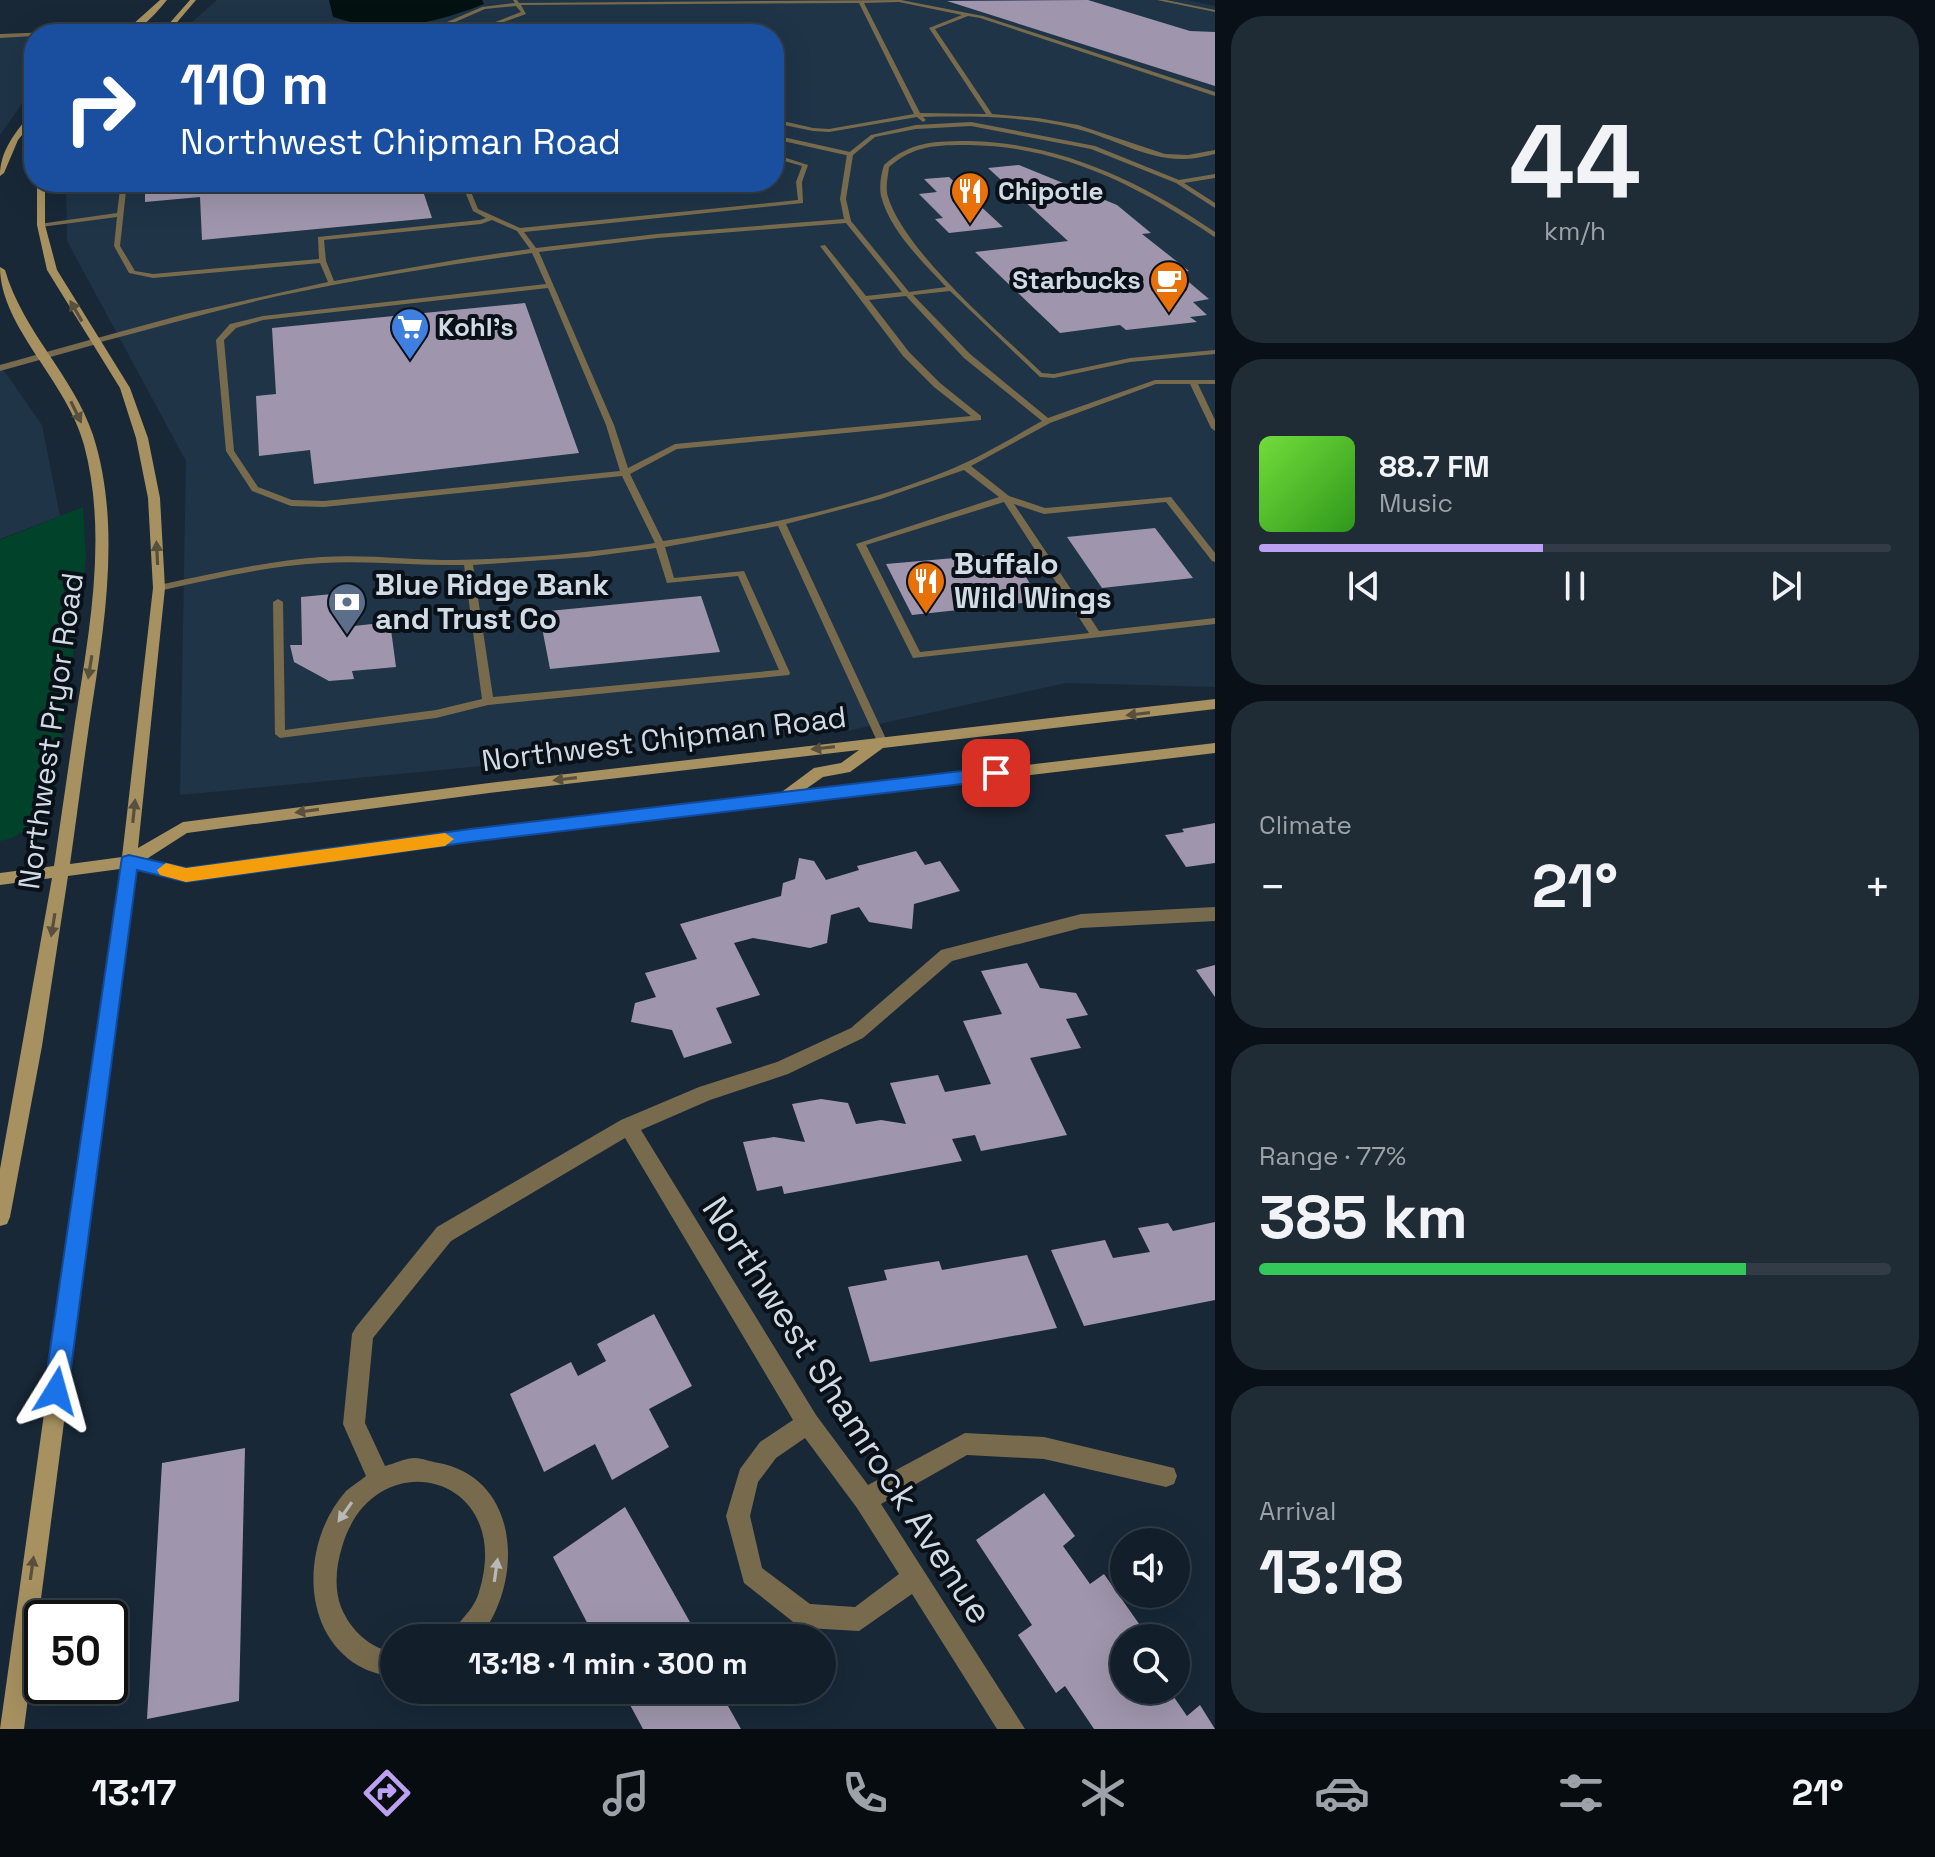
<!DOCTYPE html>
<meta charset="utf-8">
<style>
body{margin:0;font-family:"Space Grotesk",sans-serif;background:#1f2b35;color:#f1f3f6;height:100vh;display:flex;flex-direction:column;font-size:30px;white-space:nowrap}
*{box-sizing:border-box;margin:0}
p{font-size:26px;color:#9ca2a8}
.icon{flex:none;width:44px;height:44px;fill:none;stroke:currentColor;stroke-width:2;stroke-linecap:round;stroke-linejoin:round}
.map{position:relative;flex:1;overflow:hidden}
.sheet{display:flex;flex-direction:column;gap:16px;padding:16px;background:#0a1017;width:720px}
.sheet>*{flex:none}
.guide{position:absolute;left:24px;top:24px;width:760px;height:168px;border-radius:32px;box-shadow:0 8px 32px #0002,0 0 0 2px #313c46;background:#1a4fa0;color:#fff;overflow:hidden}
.tools{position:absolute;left:1110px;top:1528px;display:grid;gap:16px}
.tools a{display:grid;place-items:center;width:80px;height:80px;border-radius:50%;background:#121e29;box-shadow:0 8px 32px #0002,0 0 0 2px #313c46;font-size:40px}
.speed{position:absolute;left:24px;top:1600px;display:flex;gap:16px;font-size:40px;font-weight:700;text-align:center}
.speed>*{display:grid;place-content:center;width:104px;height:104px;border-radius:50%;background:#121e29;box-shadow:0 8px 32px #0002,0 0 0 2px #313c46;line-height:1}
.speed .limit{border:4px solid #111;border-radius:12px;background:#fff;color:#111}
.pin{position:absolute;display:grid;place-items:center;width:68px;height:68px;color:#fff;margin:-34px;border-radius:16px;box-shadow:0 4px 12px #0006}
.me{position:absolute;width:88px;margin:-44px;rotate:8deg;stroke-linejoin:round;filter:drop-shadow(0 0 6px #0008)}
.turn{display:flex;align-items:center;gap:28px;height:168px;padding:0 24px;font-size:36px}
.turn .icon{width:104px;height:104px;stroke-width:2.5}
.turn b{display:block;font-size:56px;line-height:68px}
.big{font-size:60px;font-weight:800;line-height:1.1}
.sheet .tile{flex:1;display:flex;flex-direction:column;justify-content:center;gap:12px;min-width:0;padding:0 28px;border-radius:32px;background:#1f2b35}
.sheet .dial{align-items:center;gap:0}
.dial b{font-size:104px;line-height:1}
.song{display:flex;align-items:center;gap:24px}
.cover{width:96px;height:96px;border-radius:12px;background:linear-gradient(135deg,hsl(100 70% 55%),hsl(110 70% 35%))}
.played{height:8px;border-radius:4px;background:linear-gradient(90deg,#bca0f2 45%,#313c46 45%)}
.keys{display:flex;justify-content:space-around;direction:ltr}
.heat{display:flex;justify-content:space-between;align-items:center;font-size:44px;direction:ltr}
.charge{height:12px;border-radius:6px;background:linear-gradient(90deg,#34c759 77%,#313c46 0)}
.trip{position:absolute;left:380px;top:1624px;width:456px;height:80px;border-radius:40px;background:#121e29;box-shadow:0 8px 32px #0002,0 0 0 2px #313c46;font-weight:800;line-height:80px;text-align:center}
.tabs{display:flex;height:128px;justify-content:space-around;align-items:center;background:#070c10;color:#9ca2a8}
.tabs .icon{width:56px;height:56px}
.tabs .on{color:#bca0f2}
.tabs b{font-size:36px;color:#f1f3f6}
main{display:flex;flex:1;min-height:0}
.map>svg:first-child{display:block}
.built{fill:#1f3447}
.green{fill:#01422a}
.water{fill:#031111}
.building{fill:#9f96ad}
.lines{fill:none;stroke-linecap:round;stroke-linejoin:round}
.lane{fill:#786b4d;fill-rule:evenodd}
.street{fill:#786b4d;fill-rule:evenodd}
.secondary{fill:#a79160;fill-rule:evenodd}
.oneway{fill:#58503c}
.oneway2{fill:#b6b9b7}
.route{fill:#1a73e8;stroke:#114b97;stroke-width:2}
.slow{fill:#f59e0b}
.labels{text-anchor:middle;stroke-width:8;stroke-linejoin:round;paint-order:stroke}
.far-poi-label{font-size:26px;font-weight:bold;fill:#d1dbe5;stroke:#091017;text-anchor:start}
.poi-label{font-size:30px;font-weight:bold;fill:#d1dbe5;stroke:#091017;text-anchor:start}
.street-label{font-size:30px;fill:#d1dbe5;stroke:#091017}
.near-street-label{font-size:36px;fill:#d1dbe5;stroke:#091017}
</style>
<main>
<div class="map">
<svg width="1215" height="1729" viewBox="0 0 1215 1729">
<rect width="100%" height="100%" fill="#182837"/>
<path class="built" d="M 217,0 L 1188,0 L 1215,6 L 1215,687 L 1066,683 L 847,731 L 180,795 L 186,461 L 67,241 L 66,182 L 774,182 L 774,34 L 178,34 Z
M 34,35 L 34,94 L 24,101 L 0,135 L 0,37 Z
M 0,365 L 42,425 L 60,516 L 0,539 Z"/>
<path class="green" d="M 83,507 L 86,558 L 53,804 C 38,819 22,838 0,841 L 0,540 Z"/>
<path class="water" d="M 329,0 L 482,0 L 484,4 C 434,24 386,34 333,17 Z"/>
<path class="building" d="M 1088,0 L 1190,31 L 1215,32 L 1215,86 L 947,1 Z
M 1019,165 L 1117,205 L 1151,233 L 1142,234 L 1189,271 L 1178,273 L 1209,299 L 1193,302 L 1207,315 L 1190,317 L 1197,322 L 1126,330 L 1120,325 L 1060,333 L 975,252 L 1068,241 L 988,168 Z
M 949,177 L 1003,227 L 949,233 L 935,219 L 943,218 L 919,194 L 937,192 L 924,179 Z
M 145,182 L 420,182 L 432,218 L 202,240 L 200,197 L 145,202 Z
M 525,303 L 579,453 L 314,484 L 310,450 L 259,456 L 256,396 L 276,394 L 272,328 Z
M 1155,528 L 1193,578 L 1102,588 L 1067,537 Z
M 1012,553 L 1040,601 L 912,615 L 886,564 Z
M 343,593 L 345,627 L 390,622 L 396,667 L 352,671 L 354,679 L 329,681 L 294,662 L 290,645 L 302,645 L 301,597 Z
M 701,596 L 720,652 L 550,669 L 539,612 Z
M 1215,823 L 1215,863 L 1186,867 L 1165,835 L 1184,832 L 1182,829 Z
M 916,851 L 925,865 L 940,861 L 960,891 L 914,904 L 912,929 L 869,922 L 859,907 L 831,915 L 827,943 L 810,948 L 753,938 L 734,943 L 760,995 L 716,1008 L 732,1043 L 684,1058 L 672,1030 L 631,1022 L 635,1003 L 656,997 L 645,973 L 697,959 L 680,924 L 781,896 L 783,883 L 795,879 L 799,858 L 814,861 L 826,880 L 859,870 L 857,866 Z
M 1027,963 L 1040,988 L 1076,993 L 1088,1015 L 1066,1019 L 1081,1048 L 1030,1058 L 1067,1135 L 981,1151 L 975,1135 L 952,1139 L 962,1161 L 784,1194 L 782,1186 L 757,1191 L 743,1142 L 774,1137 L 805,1142 L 792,1104 L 821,1099 L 848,1103 L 856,1124 L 881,1120 L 906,1124 L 890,1083 L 938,1075 L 945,1092 L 991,1084 L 963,1021 L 1002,1014 L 981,971 Z
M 1215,965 L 1215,997 L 1196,970 Z
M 1215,1222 L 1215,1300 L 1084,1326 L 1051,1250 L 1105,1240 L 1113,1258 L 1150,1252 L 1138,1228 L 1168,1223 L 1173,1231 Z
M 1027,1255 L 1057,1328 L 870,1362 L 848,1287 L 887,1280 L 884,1270 L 939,1261 L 942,1270 Z
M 654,1314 L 692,1386 L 649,1409 L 669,1447 L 612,1480 L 595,1444 L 544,1472 L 510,1394 L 571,1362 L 578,1376 L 606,1361 L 597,1344 Z
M 245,1448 L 239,1701 L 147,1719 L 162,1463 Z
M 1044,1493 L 1075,1536 L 1063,1546 L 1090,1584 L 1104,1574 L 1149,1638 L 1124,1638 L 1124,1690 L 1169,1690 L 1187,1716 L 1200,1705 L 1215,1729 L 1094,1729 L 1065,1686 L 1056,1693 L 1018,1635 L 1032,1625 L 976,1540 Z
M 625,1507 L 699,1638 L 595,1638 L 553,1557 Z
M 622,1690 L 719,1690 L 741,1729 L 643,1729 Z"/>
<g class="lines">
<path class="lane" d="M 513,0 L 517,0 L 519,3 L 901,0 L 983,16 L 1215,92 L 1215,96 L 980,18 L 968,16 L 935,29 L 992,114 L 1038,118 L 1078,125 L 1165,154 L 1188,155 L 1215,150 L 1215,154 C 1205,156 1195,159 1184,159 C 1146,160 1113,138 1077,129 C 1027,116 974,116 923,117 L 926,120 L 923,122 L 917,117 L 829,132 L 813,131 L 774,123 L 774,119 L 813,128 L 829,129 L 914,114 L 859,3 L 521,5 L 526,14 L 487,28 L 498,34 L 491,34 L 480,28 L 521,12 L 516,6 L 485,9 L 437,30 L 436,34 L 430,34 L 433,28 L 482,7 L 515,3 ZM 899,2 L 962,15 L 929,28 L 986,114 L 920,113 L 864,3 Z
M 1157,0 L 1166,0 L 1215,10 L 1215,12 Z
M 971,122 L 1095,146 L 1179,180 L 1215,174 L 1215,178 L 1184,183 L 1215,203 L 1215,208 L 1176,183 L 1091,149 L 971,126 L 916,129 L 875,137 L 853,155 L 846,199 L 851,221 L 909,292 L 946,287 C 922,261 890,231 881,196 C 879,186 881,174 884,165 C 911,141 936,141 970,141 C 1061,143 1142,182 1215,232 L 1215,237 L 1213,236 C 1139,186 1060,146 969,145 C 937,145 914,145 889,167 C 888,177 885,187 888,197 C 905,252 999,332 1042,373 L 1054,374 L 1130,358 L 1215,350 L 1215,354 L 1130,362 L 1054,378 L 1040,377 L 950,291 L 913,295 L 970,354 L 1048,418 L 1155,380 L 1215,380 L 1215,384 L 1198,384 L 1215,420 L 1215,431 L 1211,428 L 1190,384 L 1156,384 L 1050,423 L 971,466 L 1009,496 L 1045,508 L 1171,497 L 1215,553 L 1215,562 L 1212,561 L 1166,502 L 1044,514 L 1014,504 L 1099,631 L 1215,618 L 1215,624 L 913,658 L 856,544 L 999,497 L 964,470 L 881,499 L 786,524 L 887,741 L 882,745 L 877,741 L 778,526 L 665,547 L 674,578 L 744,571 L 790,673 L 789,675 L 488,705 L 436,718 L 280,738 L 275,734 L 273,602 L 278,599 L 283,602 L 285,730 L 436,710 L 482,699 L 464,565 C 417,566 370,560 322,563 C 267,566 213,579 159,591 L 154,588 L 159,585 C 212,574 266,561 321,557 C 366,554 410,560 455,560 C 521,559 589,553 655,543 L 622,476 L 324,507 L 291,506 L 252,491 L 226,451 L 216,340 L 230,324 L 263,316 L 546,284 L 532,253 C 447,265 362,278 278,296 C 216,310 155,328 93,344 L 90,344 L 90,340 L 185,314 L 328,282 L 320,263 L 153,278 L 129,273 L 114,246 L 117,217 L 41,227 L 39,226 L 39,224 L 117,213 L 121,182 L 127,182 L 120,246 L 135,271 L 153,274 L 319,259 L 318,237 L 480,220 L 486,218 L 473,211 L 461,182 L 467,182 L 478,209 L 520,228 L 798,200 L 796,182 L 802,166 L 774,158 L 774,154 L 808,165 L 802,182 L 803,203 L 524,232 L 536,248 L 657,234 L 844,219 L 840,199 L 847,154 L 871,135 L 916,125 ZM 492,220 L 517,231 L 530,249 L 467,258 L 334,281 L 326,261 L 324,240 L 481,224 ZM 846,223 L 902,292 L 866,296 L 825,245 L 820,246 L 903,356 L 934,387 L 971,416 L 675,444 L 628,468 L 614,425 L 539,252 L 657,238 ZM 548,288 L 606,425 L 620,471 L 324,501 L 292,500 L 258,487 L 234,451 L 224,340 L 236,328 L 263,320 ZM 906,296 L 964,358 L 1042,421 C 1010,439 977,459 944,472 C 855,508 758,527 663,541 L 630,474 L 677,449 L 981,420 L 981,416 L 940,383 L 909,352 L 869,300 ZM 1004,502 L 1089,633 L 920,652 L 866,545 ZM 656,548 L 667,583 L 738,576 L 779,670 L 493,697 L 473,565 L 588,557 Z"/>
<path class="street" d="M 129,29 L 355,32 L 358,34 L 34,34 L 34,36 L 0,38 L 0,34 Z
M 774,135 L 850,152 L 854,154 L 850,156 L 774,139 Z
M 93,339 L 98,342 L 97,344 L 0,371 L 0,365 Z
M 1215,907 L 1215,921 L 1081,928 L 952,961 L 863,1038 L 788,1074 L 710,1100 L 641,1130 L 816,1415 L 868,1485 L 965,1433 L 1044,1437 L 1174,1468 L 1177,1476 L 1174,1484 L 1166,1487 L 1044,1459 L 967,1455 L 881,1504 L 1025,1729 L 997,1729 L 912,1594 L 859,1631 L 806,1628 L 797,1625 L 744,1583 L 726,1516 L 740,1469 L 760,1442 L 793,1420 L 625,1138 L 451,1241 L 373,1338 L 365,1423 L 385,1466 C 394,1464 405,1458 415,1458 C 422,1458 431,1462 439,1463 C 521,1479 524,1583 479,1638 L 450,1638 C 457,1621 474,1611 479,1592 C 516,1473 373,1439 342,1547 C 336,1566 334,1589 341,1607 C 351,1631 369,1647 394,1653 L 394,1677 C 382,1675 369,1672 359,1666 C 298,1630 303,1539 346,1491 C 352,1486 360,1481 366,1476 L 343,1424 L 352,1334 L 356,1327 L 437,1227 L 621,1120 L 699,1087 L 777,1062 L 851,1028 L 941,950 L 1081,914 ZM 805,1438 L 857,1508 L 899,1574 L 855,1607 L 810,1604 L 762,1568 L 750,1516 L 758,1482 L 776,1458 Z"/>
<path class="secondary" d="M 160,0 L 167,0 C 156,13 139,34 122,34 Z
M 190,0 L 196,0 L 167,34 L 160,34 Z
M 31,113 L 34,113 L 34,120 L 18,140 L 4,173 L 0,176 C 0,150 16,132 31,113 Z
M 37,182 L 45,182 L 45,225 L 57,270 L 130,388 L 148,438 L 160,498 L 165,588 L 138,848 L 183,822 L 489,783 L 1215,699 L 1215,709 L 883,748 L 850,772 L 823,777 L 803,791 L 1215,743 L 1215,753 L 470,842 L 186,881 L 136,870 L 24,1729 L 0,1729 L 120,869 L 68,876 L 42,1046 L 10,1217 L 7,1224 L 0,1226 L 0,1169 L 52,878 L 0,885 L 0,873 L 54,866 C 61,818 68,770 75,722 C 89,633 108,535 84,445 C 68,382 0,327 0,267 L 5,270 C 23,332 73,375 93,435 C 122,525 104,628 90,719 C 83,767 77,815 70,864 L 122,857 L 153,588 L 148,498 L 136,438 L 120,388 L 47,270 L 37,225 ZM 859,750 L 841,763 L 814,768 L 779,794 L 470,830 L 186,869 L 145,860 L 187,833 L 489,793 Z"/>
</g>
<defs><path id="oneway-solid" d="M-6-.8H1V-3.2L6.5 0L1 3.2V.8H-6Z" transform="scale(2)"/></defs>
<g class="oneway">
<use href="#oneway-solid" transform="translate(76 311) rotate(-120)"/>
<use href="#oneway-solid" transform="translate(76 412) rotate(64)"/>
<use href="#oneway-solid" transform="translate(157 553) rotate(-93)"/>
<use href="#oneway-solid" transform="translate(90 667) rotate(99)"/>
<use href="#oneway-solid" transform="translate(1138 714) rotate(173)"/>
<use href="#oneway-solid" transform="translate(823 748) rotate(173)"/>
<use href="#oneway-solid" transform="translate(565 779) rotate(173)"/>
<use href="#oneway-solid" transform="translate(134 811) rotate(-84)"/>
<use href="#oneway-solid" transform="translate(307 811) rotate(172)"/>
<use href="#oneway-solid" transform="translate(53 925) rotate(99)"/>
<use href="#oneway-solid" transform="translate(32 1568) rotate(-82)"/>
</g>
<g class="oneway2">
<use href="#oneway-solid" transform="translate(345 1512) rotate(125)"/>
<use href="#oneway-solid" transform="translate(496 1570) rotate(-82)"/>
</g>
<path class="route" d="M 996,767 L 1005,773 L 996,780 L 470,842 L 186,882 L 137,870 L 68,1391 L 65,1400 L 56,1404 L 47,1400 L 44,1391 L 122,857 L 129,855 L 186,868 L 470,829 Z"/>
<path class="slow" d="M 445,833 L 454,839 L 445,846 L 186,882 L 160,875 L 157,870 L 166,863 L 186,868 Z"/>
<defs>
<symbol id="restaurant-pin" viewBox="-11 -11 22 30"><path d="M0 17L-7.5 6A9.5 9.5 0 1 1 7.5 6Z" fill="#e8710a" stroke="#091017"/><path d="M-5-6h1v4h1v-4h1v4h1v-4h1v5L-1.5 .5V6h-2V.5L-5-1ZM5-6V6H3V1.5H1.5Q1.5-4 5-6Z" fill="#fff"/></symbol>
<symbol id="cafe-pin" viewBox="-11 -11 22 30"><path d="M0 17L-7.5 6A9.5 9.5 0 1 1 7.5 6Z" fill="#e8710a" stroke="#091017"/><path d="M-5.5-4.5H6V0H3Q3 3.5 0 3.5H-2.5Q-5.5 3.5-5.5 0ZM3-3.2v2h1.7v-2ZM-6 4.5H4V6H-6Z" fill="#fff"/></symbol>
<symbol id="supermarket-pin" viewBox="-11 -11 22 30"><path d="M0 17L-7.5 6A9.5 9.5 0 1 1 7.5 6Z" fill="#3f7fe0" stroke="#091017"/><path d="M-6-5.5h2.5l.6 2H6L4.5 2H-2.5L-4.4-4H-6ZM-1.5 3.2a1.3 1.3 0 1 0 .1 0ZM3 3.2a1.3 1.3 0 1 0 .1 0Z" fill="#fff"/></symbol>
<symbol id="bank-pin" viewBox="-11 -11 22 30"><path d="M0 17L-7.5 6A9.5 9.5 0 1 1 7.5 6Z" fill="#5c6f8a" stroke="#091017"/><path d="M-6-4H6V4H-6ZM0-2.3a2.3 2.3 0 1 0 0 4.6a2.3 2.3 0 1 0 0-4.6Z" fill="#fff"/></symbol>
</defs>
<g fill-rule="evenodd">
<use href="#restaurant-pin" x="948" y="169" width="44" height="60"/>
<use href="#cafe-pin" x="1147" y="258" width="44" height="60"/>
<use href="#supermarket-pin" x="388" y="305" width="44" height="60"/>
<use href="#restaurant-pin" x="904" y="559" width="44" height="60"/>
<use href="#bank-pin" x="325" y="580" width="44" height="60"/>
</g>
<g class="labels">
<g class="far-poi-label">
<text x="998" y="200">Chipotle</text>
<text x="1141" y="289" text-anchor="end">Starbucks</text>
<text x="438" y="336">Kohl's</text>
</g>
<g class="poi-label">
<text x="954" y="574">Buffalo<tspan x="954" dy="34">Wild Wings</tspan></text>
<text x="375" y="595">Blue Ridge Bank<tspan x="375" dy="34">and Trust Co</tspan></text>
</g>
<g class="street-label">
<text transform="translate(51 731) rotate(-82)" y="10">Northwest Pryor Road</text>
<text transform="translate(664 739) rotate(-7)" y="10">Northwest Chipman Road</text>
</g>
<g class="near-street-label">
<text transform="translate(848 1410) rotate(57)" y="13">Northwest Shamrock Avenue</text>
</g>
</g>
</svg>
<div class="tools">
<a><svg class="icon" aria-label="sound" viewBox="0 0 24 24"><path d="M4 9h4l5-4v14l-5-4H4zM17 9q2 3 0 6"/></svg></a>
<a><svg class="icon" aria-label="search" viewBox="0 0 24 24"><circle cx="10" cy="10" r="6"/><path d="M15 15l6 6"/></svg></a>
</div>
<div class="speed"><div class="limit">50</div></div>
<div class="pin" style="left:996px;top:773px;background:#d93025"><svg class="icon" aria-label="arrive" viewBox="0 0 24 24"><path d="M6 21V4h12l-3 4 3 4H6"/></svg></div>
<svg class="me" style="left:56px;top:1391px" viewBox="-20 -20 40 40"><path d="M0-17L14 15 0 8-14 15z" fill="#1a73e8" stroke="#fff" stroke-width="4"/></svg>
<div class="trip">13:18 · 1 min · 300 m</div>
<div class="guide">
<div class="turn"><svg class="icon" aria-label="right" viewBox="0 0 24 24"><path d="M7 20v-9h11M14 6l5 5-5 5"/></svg><div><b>110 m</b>Northwest Chipman Road</div></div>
</div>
</div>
<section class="sheet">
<div class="tile dial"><b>44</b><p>km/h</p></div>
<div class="tile">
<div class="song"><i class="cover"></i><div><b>88.7 FM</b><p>Music</p></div></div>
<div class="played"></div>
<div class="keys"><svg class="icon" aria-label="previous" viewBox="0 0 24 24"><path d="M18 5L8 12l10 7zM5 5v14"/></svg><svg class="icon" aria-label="pause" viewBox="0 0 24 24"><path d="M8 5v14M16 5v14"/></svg><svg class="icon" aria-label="next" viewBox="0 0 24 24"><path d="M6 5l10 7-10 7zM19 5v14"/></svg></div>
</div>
<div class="tile"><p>Climate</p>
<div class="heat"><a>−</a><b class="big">21°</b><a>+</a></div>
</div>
<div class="tile"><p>Range · 77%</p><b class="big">385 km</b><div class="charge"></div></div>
<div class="tile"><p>Arrival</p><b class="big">13:18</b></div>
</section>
</main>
<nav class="tabs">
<b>13:17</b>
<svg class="icon on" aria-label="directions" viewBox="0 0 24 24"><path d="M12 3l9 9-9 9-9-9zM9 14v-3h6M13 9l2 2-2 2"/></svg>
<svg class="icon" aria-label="music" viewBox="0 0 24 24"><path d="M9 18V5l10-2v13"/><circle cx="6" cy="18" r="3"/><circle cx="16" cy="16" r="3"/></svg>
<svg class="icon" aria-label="phone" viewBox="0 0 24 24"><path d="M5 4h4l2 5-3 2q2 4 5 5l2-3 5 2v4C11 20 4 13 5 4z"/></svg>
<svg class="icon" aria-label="climate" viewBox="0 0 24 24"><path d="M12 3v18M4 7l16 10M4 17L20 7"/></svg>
<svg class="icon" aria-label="car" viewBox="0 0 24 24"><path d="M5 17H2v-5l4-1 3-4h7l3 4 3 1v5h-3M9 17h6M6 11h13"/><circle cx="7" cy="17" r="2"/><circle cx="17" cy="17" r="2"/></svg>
<svg class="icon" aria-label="filters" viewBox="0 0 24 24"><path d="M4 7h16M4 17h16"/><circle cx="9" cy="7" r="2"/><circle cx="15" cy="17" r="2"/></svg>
<b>21°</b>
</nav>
